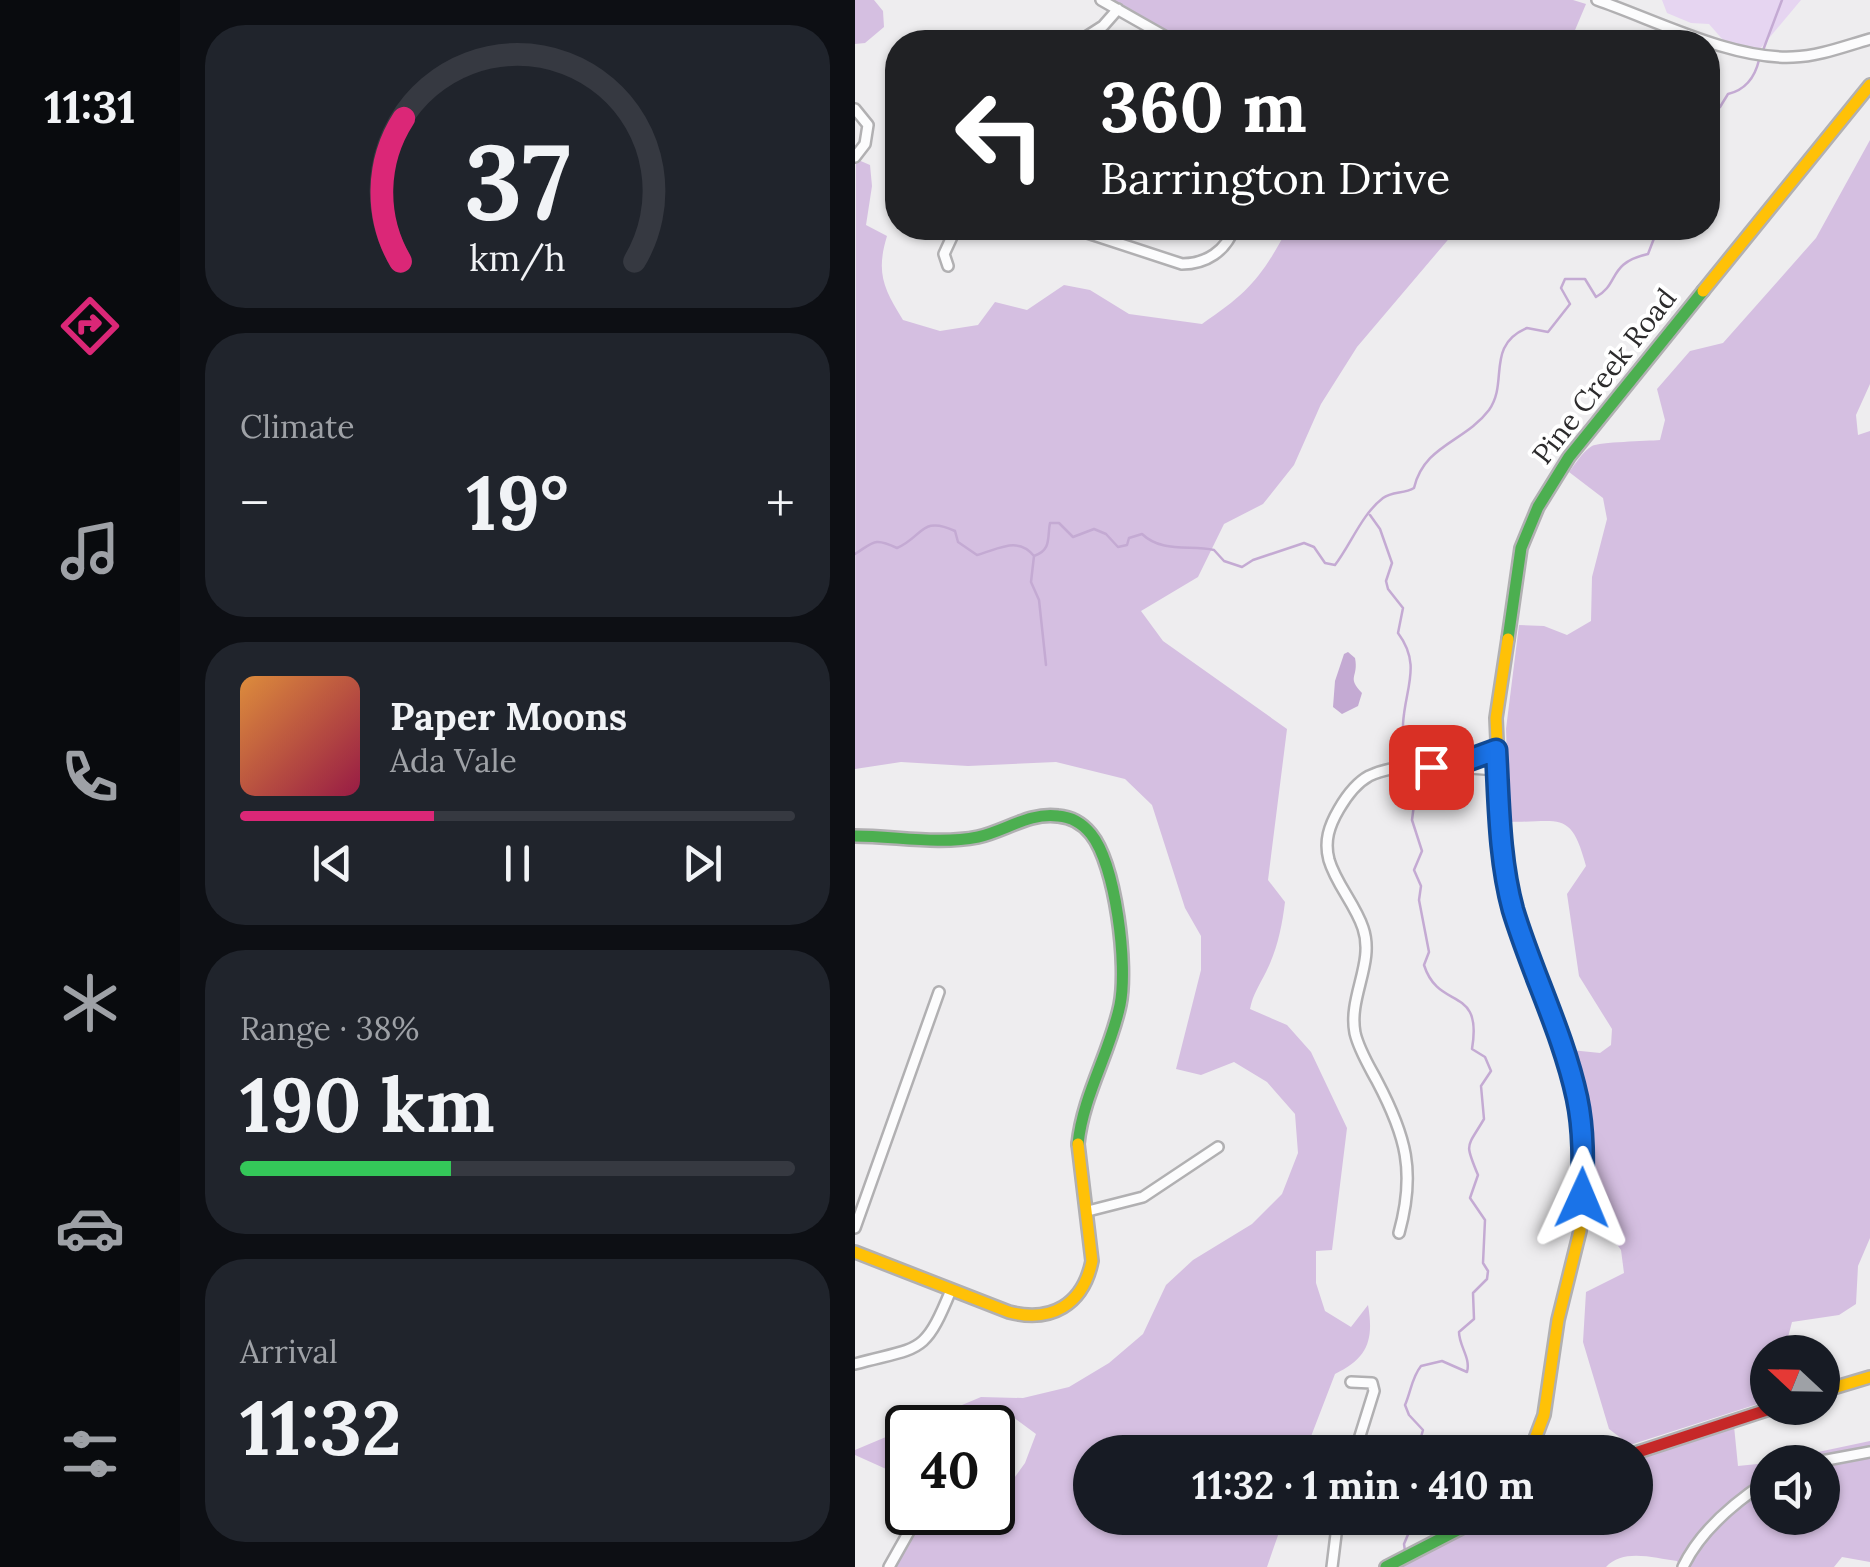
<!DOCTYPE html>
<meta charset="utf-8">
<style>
body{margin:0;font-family:Lora,serif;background:#20242c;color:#f1f3f6;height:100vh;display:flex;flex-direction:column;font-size:38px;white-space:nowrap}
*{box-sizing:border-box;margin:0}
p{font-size:32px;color:#9ea1a6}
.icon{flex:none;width:55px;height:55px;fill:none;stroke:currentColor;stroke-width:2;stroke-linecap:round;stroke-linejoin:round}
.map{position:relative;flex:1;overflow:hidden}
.panel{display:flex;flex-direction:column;gap:25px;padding:25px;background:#0d0f14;width:675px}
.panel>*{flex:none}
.banner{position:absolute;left:30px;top:30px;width:835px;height:210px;border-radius:40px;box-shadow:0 2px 8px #0004;background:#202124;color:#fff;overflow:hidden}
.needle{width:65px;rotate:292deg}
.tools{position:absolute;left:895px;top:1335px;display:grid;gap:20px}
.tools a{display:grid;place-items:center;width:90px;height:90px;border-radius:50%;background:#171b24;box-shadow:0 2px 8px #0004;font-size:50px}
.speed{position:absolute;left:30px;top:1405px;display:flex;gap:20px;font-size:50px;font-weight:700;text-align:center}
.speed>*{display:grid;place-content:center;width:130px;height:130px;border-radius:50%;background:#171b24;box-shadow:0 2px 8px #0004;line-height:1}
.speed .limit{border:5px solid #111;border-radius:15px;background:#fff;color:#111}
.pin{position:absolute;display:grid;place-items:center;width:85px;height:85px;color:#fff;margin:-42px;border-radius:20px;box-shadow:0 5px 15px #0006}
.me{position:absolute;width:110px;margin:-55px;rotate:1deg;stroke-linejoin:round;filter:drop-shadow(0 0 8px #0008)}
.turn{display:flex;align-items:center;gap:35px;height:210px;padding:0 50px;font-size:45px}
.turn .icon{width:130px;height:130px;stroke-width:2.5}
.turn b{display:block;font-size:70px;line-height:85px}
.big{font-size:75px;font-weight:700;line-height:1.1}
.panel .tile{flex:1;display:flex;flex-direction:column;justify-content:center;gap:15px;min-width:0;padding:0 35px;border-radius:40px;background:#20242c}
.panel .dial{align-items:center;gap:0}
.dial svg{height:260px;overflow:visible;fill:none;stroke:#363941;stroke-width:7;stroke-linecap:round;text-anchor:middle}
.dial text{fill:#f1f3f6;stroke:none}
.song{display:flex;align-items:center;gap:30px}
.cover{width:120px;height:120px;border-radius:15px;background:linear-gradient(135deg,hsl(30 70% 55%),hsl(340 70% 35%))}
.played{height:10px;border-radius:5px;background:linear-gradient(90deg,#db2777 35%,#363941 35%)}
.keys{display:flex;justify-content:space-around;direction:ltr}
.heat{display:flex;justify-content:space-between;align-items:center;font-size:55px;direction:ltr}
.charge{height:15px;border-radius:8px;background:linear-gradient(90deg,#34c759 38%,#363941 0)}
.trip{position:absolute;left:218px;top:1435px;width:580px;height:100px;border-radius:50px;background:#171b24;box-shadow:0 2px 8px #0004;font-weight:700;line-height:100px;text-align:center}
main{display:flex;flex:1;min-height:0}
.tab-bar{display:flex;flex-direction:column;width:180px;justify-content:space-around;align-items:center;background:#090b0e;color:#9ea1a6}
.tab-bar .icon{width:70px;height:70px}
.tab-bar .on{color:#db2777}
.tab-bar b{font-size:45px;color:#f1f3f6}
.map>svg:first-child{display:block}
.green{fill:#e6d5f1}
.forest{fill:#d5bfe1}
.water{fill:#c4aad3}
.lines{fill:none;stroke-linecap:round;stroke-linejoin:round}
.stream{stroke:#c4aad3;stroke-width:2.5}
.street-casing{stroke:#b1b0b2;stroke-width:14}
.fast-casing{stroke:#b1b0b2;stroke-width:16}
.slow-casing{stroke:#b1b0b2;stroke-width:16}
.jam-casing{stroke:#b1b0b2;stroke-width:16}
.street{stroke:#fcfcfd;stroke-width:9}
.fast{stroke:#4caf50;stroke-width:11}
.slow{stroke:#ffc107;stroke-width:11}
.jam{stroke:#c62828;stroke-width:11}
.route-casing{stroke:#114b97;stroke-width:25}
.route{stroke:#1a73e8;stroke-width:18}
.labels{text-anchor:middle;stroke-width:8;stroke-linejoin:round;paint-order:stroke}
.street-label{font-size:28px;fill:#2c2b2c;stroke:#fff}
</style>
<main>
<nav class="tab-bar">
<b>11:31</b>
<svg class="icon on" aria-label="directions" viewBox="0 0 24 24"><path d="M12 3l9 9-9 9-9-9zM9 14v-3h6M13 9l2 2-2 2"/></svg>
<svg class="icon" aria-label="music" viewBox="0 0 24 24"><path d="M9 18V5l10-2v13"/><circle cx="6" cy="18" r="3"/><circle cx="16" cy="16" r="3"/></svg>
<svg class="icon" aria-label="phone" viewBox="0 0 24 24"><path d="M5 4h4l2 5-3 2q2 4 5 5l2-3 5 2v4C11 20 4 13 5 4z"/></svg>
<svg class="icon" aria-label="climate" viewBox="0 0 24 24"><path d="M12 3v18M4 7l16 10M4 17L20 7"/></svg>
<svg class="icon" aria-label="car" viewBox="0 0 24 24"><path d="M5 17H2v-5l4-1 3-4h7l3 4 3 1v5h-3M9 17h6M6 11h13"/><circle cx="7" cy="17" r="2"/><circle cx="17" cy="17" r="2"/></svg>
<svg class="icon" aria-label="filters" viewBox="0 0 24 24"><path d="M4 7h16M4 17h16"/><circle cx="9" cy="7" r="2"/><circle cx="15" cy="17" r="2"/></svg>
</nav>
<section class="panel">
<div class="tile dial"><svg viewBox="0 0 100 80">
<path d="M14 69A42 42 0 1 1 86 69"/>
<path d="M14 69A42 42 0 0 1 15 25" stroke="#db2777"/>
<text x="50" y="56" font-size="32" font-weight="700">37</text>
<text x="50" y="72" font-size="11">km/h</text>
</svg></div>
<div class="tile"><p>Climate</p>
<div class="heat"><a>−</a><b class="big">19°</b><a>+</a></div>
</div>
<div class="tile">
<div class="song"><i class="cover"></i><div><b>Paper Moons</b><p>Ada Vale</p></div></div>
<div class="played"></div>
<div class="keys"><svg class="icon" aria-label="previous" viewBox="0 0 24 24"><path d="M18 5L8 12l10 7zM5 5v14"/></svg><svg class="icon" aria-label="pause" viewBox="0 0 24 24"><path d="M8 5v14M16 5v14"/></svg><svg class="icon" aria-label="next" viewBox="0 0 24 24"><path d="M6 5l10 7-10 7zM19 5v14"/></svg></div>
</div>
<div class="tile"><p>Range · 38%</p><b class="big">190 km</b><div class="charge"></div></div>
<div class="tile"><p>Arrival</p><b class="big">11:32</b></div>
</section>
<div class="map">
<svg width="1015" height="1567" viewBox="0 0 1015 1567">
<rect width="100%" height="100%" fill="#eeedef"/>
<path class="green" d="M 807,0 L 946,0 L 904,50 L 868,40 L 854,24 L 836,23 L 812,13 Z"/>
<path class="forest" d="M 0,0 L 19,0 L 28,11 L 29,27 L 10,43 L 0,44 Z
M 255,0 L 718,0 L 731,4 L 715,42 L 332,42 Z
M 1015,140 L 1015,384 L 1001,415 L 1003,435 L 1015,431 L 1015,1238 L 1003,1266 L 1001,1304 L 984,1315 L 937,1322 L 932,1341 L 937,1352 L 912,1352 L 912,1401 L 775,1445 L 754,1429 L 728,1342 L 731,1292 L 769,1273 L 766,1250 L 734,1206 L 734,1118 L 716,1050 L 745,1053 L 756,1045 L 757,1029 L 724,976 L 712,894 L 731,866 C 716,810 706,822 654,822 L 651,729 L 664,625 L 689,626 L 712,635 L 736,621 L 737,577 L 752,519 L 748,498 L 714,472 C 721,463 728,451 737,446 C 744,442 792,441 805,440 L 810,420 L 802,389 L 835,351 L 868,343 L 961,238 Z
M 1,159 L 15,165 L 17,186 L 11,225 L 32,236 C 21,272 28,288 48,320 L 85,331 L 123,325 L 140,302 L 172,310 L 209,285 L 235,290 L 274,314 L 347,324 C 394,292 406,278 433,228 L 603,228 L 502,347 L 466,404 L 439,465 L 408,504 L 369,524 L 343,577 L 286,611 L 308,641 L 432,729 L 413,880 L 430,902 C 427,927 422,950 411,972 C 404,986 398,994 395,1009 L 432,1025 L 456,1052 L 492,1128 L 477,1250 L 461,1251 L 461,1283 L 470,1311 L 496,1327 L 513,1305 C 519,1340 513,1358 480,1374 L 450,1452 L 235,1452 L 235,1518 L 429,1518 L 412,1567 L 37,1567 L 54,1534 L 57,1513 L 138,1512 L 138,1507 L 170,1463 L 181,1434 L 158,1417 L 114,1405 L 98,1427 L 52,1428 L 52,1494 L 40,1473 L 0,1455 L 0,1450 L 126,1397 L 168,1398 L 214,1387 L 254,1363 L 288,1334 L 311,1285 L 338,1260 L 397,1224 L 427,1194 L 443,1153 L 440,1114 L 412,1082 L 379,1062 L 346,1075 L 321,1069 L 346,970 L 346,936 L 330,908 L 297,805 L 270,779 L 201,762 L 113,766 L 46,762 L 0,769 Z
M 879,1426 L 883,1466 L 912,1463 L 912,1518 L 968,1518 L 968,1462 L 916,1462 L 1015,1441 L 1015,1562 L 987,1557 L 979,1567 L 825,1567 L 822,1561 C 799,1558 768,1548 751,1567 L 545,1567 L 642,1518 L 780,1518 L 780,1460 Z"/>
<path class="water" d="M 493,652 L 500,658 C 504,678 491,676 507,693 L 503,706 L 487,714 L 478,707 L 480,681 L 489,654 Z"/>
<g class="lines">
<path class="stream" d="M 907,53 L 927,0
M 852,113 L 865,107 L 873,94 C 890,90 900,77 904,60
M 852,132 L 852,136
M 515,515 L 525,529 L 537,563 L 531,581 L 533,589 L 548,608 L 543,633 C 567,665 550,688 548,724 C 548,738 551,751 554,764
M 0,554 C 19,542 19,537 42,548 C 68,537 66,515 100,531 L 103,542 L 122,555 C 144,549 163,536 179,556 C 197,550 192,537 195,523 L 204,523 L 218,537 L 239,529 L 251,534 L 263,547 L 272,545 L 274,538 L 287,534 C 307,553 334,545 359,550 L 369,561 L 387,567 L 398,560 L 449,543 L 459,547 L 470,563 L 480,565 C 496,544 507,514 528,498 C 537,491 549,494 559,488 C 569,445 610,442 634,410 C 654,382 630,346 672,328 L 693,332 L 715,304 L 706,288 L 710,279 L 730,279 L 741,297 C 765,284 752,263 793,254 L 803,228
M 179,556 L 176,582 L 184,600 L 191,665
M 550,1452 L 551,1445 L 566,1437 L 568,1430 L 554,1415 L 550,1405 C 556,1391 557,1377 566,1366 L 587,1361 L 612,1372 C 616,1358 604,1346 604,1332 L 619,1319 L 618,1293 L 632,1279 L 633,1271 L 628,1263 L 630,1220 L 615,1198 L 623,1175 C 609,1142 612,1148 629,1119 L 626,1086 L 636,1071 L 630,1057 L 617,1049 C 628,984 584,1012 569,965 L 574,952 L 564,900 L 566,886 L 559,870 L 567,851 L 557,820 L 560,797 L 556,772
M 550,1551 L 549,1544 L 560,1518"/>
<defs>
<path id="street" d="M 246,0 L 320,42
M 742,0 C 800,20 877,60 938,57 C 965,56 990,46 1015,39
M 223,42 L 248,26 L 263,9
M 0,109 L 13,125 L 10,144 L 0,157
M 217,228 L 327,264 C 351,264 371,251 379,228
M 93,266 L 89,254 L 101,228
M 600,765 L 641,750
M 233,1211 L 288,1197 L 363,1147
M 0,1228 L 84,992
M 544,1233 C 561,1172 551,1136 522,1081 C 514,1066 504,1050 500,1033 C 493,997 520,963 508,928 C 500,904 481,884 474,860 C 469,841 474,826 484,809 C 491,797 501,783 514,776 C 549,759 605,768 642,770
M 0,1364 C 66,1346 69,1356 96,1290
M 496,1382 L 517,1383 L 519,1391 L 500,1452
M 961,1462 L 1015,1452
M 34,1567 L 65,1512
M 477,1567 L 483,1518
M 828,1567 C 845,1531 880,1502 912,1481"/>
<path id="fast" d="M 653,639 L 666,548 L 683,507 L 714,457 L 848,291
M 0,836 C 40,836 83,845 123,837 C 150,831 175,812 203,816 C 216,817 228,824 236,834 C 261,865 273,966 265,1005 C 255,1053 228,1095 223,1144
M 531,1567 L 626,1518"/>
<path id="slow" d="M 848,291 L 1015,85
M 653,639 L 641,718 L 646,831 L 657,906 L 717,1076 L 728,1143 L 725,1231 L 703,1320 L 689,1415 L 675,1452
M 0,1252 L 154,1312 C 196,1323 228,1305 237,1261 L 223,1144
M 968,1391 L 1015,1377"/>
<path id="jam" d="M 780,1453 L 918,1408"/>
</defs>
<use href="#street" class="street-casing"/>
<use href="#fast" class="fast-casing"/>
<use href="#slow" class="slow-casing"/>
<use href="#jam" class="jam-casing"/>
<use href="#street" class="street"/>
<use href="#fast" class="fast"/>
<use href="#slow" class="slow"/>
<use href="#jam" class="jam"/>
</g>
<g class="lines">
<defs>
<path id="route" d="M 576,767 L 600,765 L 641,750 C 644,802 644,859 658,910 C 677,973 708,1033 722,1098 C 729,1131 728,1164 727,1198"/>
</defs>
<use href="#route" class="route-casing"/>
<use href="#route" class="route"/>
</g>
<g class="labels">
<g class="street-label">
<text transform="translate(749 376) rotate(-52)" y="10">Pine Creek Road</text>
</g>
</g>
</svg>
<div class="tools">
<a><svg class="needle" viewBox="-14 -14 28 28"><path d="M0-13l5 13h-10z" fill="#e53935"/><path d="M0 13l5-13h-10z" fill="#9ea1a6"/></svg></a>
<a><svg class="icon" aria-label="sound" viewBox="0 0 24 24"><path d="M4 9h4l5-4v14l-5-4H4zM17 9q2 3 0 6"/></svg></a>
</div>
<div class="speed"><div class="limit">40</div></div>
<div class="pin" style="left:576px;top:767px;background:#d93025"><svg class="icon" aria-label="arrive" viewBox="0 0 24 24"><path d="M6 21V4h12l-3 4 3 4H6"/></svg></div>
<svg class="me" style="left:727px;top:1198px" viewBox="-20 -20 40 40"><path d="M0-17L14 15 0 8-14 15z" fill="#1a73e8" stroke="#fff" stroke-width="4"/></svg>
<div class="trip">11:32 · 1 min · 410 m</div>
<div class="banner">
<div class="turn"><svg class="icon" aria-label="left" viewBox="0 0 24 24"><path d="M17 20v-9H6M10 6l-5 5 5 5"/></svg><div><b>360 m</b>Barrington Drive</div></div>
</div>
</div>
</main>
